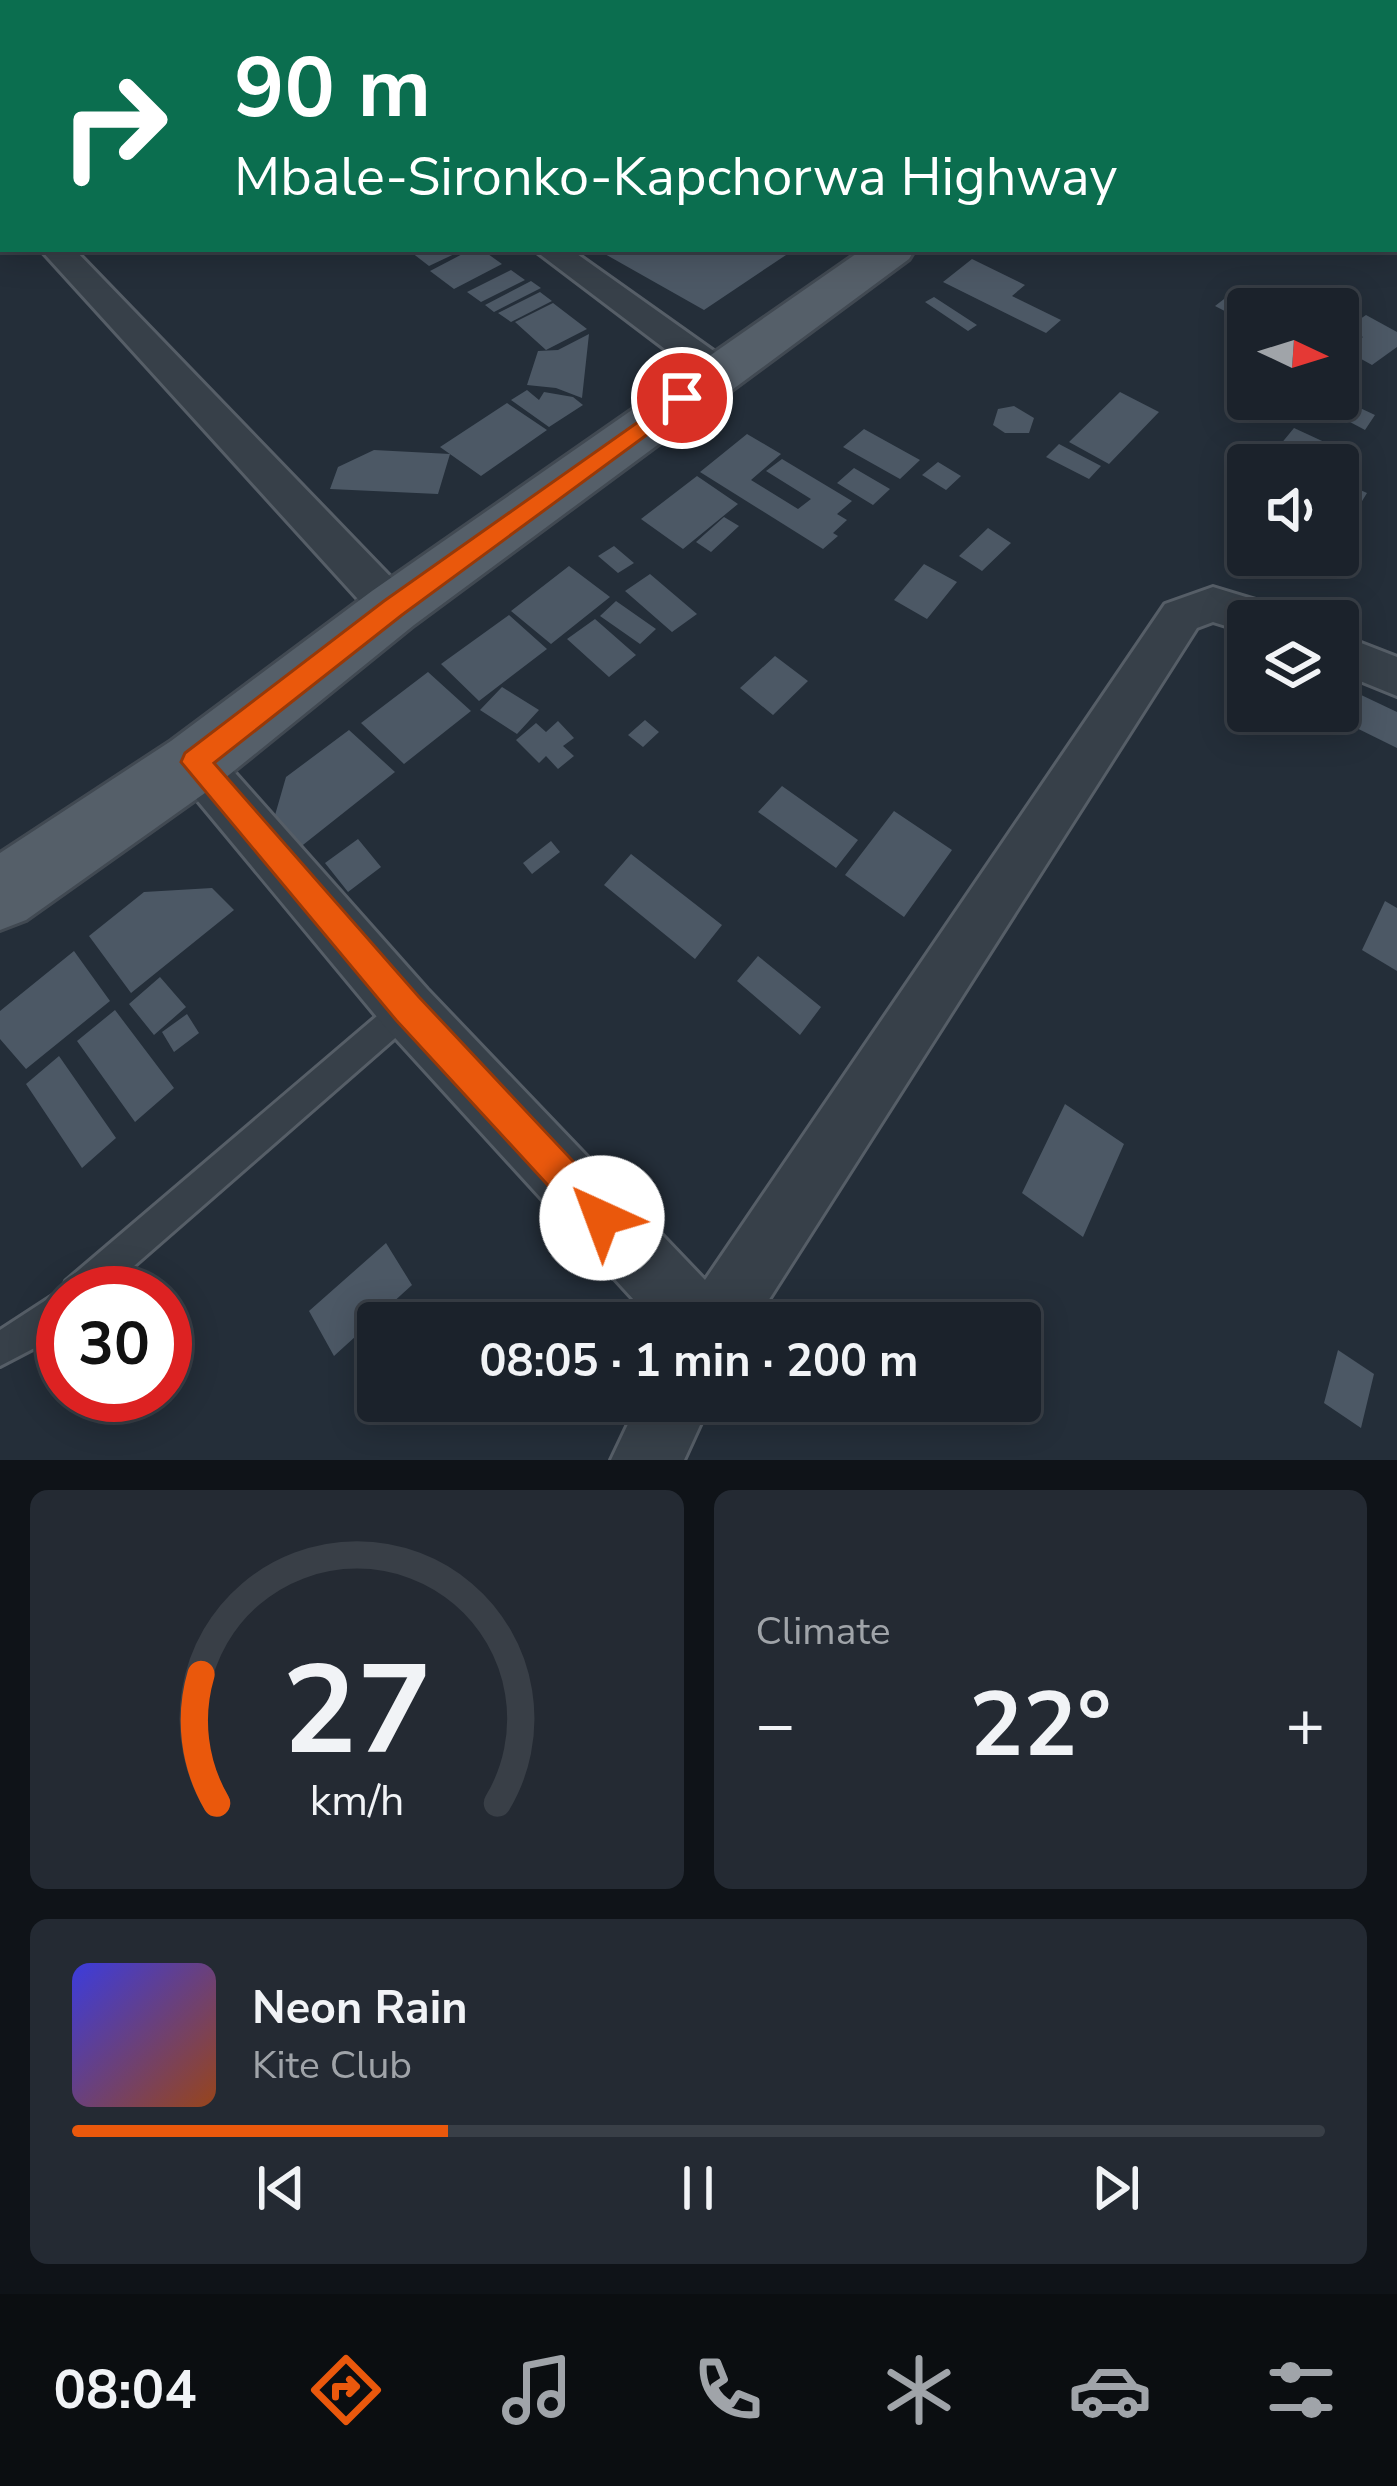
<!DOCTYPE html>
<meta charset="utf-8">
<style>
body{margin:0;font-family:"Nunito Sans",sans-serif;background:#242a33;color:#f1f3f6;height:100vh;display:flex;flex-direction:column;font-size:45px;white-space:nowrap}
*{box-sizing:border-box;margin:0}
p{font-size:39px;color:#a0a4a9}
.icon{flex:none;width:66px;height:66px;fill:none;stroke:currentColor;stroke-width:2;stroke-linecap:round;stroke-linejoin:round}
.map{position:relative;height:1460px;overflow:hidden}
.panel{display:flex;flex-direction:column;gap:30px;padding:30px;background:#0f1318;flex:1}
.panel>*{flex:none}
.top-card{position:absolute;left:0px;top:0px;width:1398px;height:252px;box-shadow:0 6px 30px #0003,0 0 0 3px #393f47;background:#0b6e4f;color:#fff;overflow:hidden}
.needle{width:78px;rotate:94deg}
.fabs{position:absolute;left:1227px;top:288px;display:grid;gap:24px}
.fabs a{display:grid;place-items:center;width:132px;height:132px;border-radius:12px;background:#1b222b;box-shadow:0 6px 30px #0003,0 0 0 3px #393f47;font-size:60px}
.speed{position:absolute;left:36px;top:1266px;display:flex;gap:24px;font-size:60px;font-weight:700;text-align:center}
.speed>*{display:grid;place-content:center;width:156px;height:156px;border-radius:50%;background:#1b222b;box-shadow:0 6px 30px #0003,0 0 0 3px #393f47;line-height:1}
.speed .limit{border:18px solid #d22;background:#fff;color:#111}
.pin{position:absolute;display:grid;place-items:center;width:102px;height:102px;color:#fff;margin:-51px;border:6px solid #fff;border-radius:50%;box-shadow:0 3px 12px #0007}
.me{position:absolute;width:132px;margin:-66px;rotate:317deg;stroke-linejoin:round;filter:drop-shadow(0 0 9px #0008)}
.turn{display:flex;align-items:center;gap:42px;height:252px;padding:0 36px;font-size:54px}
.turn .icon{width:156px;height:156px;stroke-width:2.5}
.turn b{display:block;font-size:84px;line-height:102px}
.big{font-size:90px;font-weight:700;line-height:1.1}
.panel .tile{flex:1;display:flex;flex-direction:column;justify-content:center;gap:18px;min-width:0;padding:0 42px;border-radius:18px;background:#242a33}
.panel .dial{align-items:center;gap:0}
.dial svg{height:312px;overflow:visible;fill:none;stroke:#393f47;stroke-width:7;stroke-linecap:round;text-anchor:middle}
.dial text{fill:#f1f3f6;stroke:none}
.song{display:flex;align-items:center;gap:36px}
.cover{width:144px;height:144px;border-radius:18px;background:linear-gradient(135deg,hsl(240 70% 55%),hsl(20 70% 35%))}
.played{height:12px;border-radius:6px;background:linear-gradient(90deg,#ea580c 30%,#393f47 30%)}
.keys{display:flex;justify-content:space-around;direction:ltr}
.heat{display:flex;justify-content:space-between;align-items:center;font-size:66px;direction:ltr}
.panel .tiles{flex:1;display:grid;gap:30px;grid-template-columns:1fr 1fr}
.tile:last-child{grid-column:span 2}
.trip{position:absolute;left:357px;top:1302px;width:684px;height:120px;border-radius:12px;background:#1b222b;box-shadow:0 6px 30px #0003,0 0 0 3px #393f47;font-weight:700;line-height:120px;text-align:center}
.tab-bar{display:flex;height:192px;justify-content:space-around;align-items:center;background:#0b0e11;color:#a0a4a9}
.tab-bar .icon{width:84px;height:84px}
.tab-bar .selected{color:#ea580c}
.tab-bar b{font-size:54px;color:#f1f3f6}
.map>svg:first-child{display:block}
.building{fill:#4c5865}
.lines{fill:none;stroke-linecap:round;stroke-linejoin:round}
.service-casing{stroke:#565e67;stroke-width:6}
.minor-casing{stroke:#565e67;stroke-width:6}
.primary-casing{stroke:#414952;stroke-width:6}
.service{fill:#374049;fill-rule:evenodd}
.minor{fill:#374049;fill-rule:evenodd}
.primary{fill:#555f69;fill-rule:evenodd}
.route{fill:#ea580c;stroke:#983908;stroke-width:3}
</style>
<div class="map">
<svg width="1397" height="1460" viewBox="0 0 1397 1460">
<rect width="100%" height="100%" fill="#242e39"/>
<path class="building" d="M 407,249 L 465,249 L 429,266 Z
M 472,249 L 481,249 L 502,264 L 454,289 L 430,271 Z
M 596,249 L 795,249 L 704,310 Z
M 972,259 L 1025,285 L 1012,296 L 1061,320 L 1046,333 L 943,282 Z
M 511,270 L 525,280 L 481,302 L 467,292 Z
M 531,281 L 541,288 L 494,312 L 485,305 Z
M 1237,289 L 1266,303 L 1248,309 L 1244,321 L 1215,306 Z
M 540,292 L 552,301 L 511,322 L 498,313 Z
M 934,297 L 977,325 L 968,331 L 925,302 Z
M 553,303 L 587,329 L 546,350 L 515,322 Z
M 1366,315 L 1397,332 L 1397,347 L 1372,365 L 1345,350 L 1363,337 L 1347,328 Z
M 589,334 L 582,398 L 556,388 L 527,385 L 538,351 L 558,350 Z
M 527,390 L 539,400 L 544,392 L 573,397 L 583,405 L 549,427 L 511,400 Z
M 1120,392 L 1159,412 L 1109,464 L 1069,442 Z
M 1345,401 L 1375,415 L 1365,430 L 1333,413 Z
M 507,403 L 547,430 L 481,476 L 440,447 Z
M 1014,406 L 1034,418 L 1029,433 L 1005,433 L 993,425 L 998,409 Z
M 1294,428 L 1359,458 L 1345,477 L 1338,473 L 1338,465 L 1321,465 L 1280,445 Z
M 864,429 L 920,460 L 900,479 L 843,447 Z
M 747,434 L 781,454 L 751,480 L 798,509 L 811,499 L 766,471 L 782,459 L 852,501 L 837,514 L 847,520 L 833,533 L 838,536 L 823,549 L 700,472 Z
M 1059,444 L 1101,466 L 1089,479 L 1046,457 Z
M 374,450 L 450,454 L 438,494 L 330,489 L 338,467 Z
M 938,462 L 961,476 L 946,490 L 922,475 Z
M 854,468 L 890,489 L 873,505 L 837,483 Z
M 697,476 L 738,504 L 683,549 L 641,519 Z
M 1338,480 L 1367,493 L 1359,506 L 1338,496 Z
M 724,517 L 739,526 L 711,552 L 696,542 Z
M 988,528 L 1011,543 L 982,571 L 959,556 Z
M 614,546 L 634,563 L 618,573 L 598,556 Z
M 924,564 L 957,582 L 927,619 L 894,600 Z
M 569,566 L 610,597 L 551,644 L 511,611 Z
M 650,574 L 697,614 L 672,632 L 625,591 Z
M 616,601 L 656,629 L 640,644 L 600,616 Z
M 509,615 L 547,649 L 479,701 L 441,664 Z
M 595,619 L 636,655 L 609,677 L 567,639 Z
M 775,656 L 808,681 L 773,715 L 740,688 Z
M 428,672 L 471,711 L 404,764 L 361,723 Z
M 1338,684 L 1397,712 L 1397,748 L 1322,711 L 1338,711 Z
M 502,687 L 539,710 L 517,734 L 480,710 Z
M 645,720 L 659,732 L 643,747 L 628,735 Z
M 558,721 L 574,738 L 563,746 L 574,756 L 558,769 L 546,756 L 539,763 L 516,740 L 536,723 L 546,732 Z
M 349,730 L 395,772 L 289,856 L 271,829 L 286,777 Z
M 782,786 L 858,840 L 836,868 L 758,812 Z
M 894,811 L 952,850 L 904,917 L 845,875 Z
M 358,839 L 381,867 L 348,892 L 325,863 Z
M 551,841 L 560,852 L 532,874 L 523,863 Z
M 631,854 L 722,925 L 695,959 L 604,885 Z
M 212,888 L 234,910 L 131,993 L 89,936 L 144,892 Z
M 1385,901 L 1397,908 L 1397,971 L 1362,950 Z
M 74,951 L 110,1001 L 26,1069 L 0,1039 L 0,1011 Z
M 758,956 L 821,1007 L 800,1035 L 737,981 Z
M 160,977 L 186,1007 L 154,1035 L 129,1004 Z
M 115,1010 L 174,1088 L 135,1122 L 77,1041 Z
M 187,1014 L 199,1033 L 174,1052 L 162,1032 Z
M 59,1056 L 116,1138 L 82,1168 L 26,1084 Z
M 1065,1104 L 1124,1144 L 1083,1237 L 1022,1193 Z
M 386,1243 L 412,1285 L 334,1356 L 309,1311 Z
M 1338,1350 L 1374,1374 L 1361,1428 L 1324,1403 Z"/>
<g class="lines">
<defs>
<path id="service" d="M 407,995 L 417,999 L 421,1009 L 417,1019 L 103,1293 L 63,1293 L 63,1328 L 46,1342 L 0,1366 L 0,1330 L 63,1289 L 66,1281 L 397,999 Z"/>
<path id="minor" d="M 3,52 L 3,69 L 0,70 L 0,53 Z
M 1395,81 L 1397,81 L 1397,98 L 1395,98 Z
M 0,180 L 3,181 L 3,201 L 0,200 Z
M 40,249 L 74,249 L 409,596 L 415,608 L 409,620 L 393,625 L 377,620 Z
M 533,249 L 570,249 L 732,364 L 737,372 L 732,380 L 706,380 Z
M 1213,587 L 1282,608 L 1288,621 L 1248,621 L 1248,633 L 1213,622 L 1197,628 L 754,1323 L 655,1323 L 387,1029 L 178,777 L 170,762 L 178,747 L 195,741 L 212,747 L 427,989 L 705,1280 L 1165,604 Z
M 1338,634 L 1397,657 L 1397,696 L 1338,672 Z
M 639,1401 L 711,1401 L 684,1460 L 611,1460 Z"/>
<path id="primary" d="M 1289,0 L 1326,0 L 1287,3 Z
M 863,249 L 915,249 L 909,259 L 414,625 L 219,783 L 26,920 L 0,930 L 0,853 L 171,741 L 372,591 Z"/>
</defs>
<use href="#service" class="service-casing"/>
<use href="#minor" class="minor-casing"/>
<use href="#primary" class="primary-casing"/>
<use href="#service" class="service"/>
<use href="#minor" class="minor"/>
<use href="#primary" class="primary"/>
</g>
<path class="route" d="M 682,391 L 693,398 L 690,403 L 402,615 L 214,763 L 419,997 L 615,1206 L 620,1218 L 615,1231 L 602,1236 L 590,1231 L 396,1020 L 181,762 L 185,753 L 384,601 Z"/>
</svg>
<div class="fabs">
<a><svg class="needle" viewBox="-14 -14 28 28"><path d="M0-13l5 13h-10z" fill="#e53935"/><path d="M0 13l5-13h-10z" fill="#a0a4a9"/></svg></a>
<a><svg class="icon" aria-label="sound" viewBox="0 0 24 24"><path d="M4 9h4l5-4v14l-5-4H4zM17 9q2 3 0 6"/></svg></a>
<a><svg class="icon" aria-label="layers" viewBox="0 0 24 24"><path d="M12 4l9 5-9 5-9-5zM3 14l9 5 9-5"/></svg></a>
</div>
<div class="speed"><div class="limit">30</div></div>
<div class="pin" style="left:682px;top:398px;background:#d93025"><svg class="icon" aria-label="arrive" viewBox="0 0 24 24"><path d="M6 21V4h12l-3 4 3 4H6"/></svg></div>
<svg class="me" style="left:602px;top:1218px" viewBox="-20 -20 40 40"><circle r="19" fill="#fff"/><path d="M0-13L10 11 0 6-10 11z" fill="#ea580c"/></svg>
<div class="trip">08:05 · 1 min · 200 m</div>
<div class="top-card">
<div class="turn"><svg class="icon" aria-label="right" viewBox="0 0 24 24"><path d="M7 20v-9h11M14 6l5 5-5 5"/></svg><div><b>90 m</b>Mbale-Sironko-Kapchorwa Highway</div></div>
</div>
</div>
<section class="panel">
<div class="tiles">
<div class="tile dial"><svg viewBox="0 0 100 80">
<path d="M14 69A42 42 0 1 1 86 69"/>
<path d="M14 69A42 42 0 0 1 10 36" stroke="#ea580c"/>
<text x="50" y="56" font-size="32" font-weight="700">27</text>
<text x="50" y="72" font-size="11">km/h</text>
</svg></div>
<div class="tile"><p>Climate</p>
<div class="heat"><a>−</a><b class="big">22°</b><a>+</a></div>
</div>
<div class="tile">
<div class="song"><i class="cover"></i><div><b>Neon Rain</b><p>Kite Club</p></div></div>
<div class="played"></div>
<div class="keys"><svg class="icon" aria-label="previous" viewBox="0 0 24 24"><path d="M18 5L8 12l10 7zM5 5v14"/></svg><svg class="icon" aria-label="pause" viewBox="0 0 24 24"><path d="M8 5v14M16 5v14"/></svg><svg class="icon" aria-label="next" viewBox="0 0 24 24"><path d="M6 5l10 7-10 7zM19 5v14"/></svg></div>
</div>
</div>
</section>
<nav class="tab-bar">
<b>08:04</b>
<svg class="icon selected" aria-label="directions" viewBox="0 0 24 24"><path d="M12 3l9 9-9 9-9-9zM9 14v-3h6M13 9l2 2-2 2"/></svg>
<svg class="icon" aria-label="music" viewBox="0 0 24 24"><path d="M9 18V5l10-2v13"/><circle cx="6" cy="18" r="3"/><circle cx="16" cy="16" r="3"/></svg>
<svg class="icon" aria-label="phone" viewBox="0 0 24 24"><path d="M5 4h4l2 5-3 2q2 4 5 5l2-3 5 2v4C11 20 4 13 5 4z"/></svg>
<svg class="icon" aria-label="climate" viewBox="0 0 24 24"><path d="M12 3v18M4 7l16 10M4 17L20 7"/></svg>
<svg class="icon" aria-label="car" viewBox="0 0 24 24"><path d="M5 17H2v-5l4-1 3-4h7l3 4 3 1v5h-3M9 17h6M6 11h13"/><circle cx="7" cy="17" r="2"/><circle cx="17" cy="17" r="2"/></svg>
<svg class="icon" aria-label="filters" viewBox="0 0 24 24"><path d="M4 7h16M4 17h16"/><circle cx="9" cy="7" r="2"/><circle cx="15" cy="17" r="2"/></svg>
</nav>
